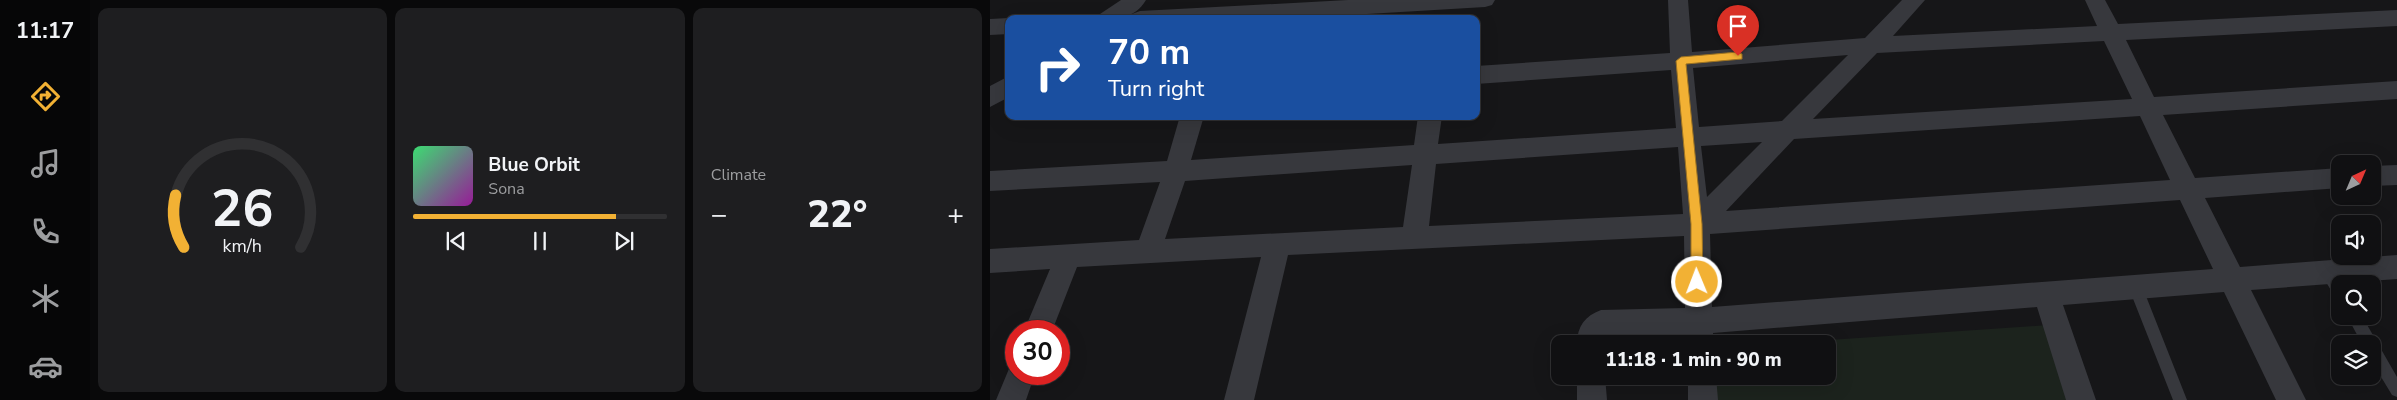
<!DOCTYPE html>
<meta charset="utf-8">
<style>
body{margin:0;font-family:"Nunito Sans",sans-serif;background:#1e1e20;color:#f1f3f6;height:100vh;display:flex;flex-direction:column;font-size:19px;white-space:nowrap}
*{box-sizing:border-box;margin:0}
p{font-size:16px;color:#9c9d9f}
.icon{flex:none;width:28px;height:28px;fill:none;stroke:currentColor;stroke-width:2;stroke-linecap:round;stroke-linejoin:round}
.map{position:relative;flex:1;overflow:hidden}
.panel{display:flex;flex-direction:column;gap:8px;padding:8px;background:#09090a;width:900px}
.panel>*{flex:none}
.hud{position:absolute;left:15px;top:15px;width:475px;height:105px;border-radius:10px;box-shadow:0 5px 20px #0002,0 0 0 1px #303032;background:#1a4fa0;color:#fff;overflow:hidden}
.needle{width:32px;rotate:44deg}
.buttons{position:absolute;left:1341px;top:155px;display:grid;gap:10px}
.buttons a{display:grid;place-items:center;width:50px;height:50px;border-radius:10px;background:#101012;box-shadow:0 5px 20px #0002,0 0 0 1px #303032;font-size:25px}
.speed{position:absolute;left:15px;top:320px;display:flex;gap:10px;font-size:25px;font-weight:700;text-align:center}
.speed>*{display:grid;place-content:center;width:65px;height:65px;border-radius:50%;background:#101012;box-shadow:0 5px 20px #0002,0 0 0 1px #303032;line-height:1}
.speed .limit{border:8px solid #d22;background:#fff;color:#111}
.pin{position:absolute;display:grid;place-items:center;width:42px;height:42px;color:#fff;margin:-51px -21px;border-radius:50% 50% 50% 0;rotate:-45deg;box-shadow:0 0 5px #0007}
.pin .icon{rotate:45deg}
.me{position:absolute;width:55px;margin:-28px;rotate:359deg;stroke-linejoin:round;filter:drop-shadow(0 0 4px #0008)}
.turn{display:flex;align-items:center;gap:18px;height:105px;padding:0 20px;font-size:22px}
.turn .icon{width:65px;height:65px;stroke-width:2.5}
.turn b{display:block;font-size:35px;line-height:42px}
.big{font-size:38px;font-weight:800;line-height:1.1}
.panel .tile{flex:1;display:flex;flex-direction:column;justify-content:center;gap:8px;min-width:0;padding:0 18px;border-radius:10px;background:#1e1e20}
.panel .dial{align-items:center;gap:0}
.dial svg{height:130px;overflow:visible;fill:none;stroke:#303032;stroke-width:7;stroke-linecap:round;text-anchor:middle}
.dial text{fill:#f1f3f6;stroke:none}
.song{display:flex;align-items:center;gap:15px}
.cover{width:60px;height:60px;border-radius:8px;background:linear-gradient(135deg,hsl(140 70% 55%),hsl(300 70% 35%))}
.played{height:5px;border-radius:2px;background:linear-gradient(90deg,#f2b134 80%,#303032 80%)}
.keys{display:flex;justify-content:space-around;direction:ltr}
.heat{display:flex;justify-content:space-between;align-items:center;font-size:28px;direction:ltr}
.panel .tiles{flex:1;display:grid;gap:8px;grid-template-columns:repeat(3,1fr)}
.trip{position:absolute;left:561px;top:335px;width:285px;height:50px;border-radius:10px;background:#101012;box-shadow:0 5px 20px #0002,0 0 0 1px #303032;font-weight:800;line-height:50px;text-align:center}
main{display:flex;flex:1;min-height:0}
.menu{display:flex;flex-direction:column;width:90px;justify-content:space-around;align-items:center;background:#060607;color:#9c9d9f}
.menu .icon{width:35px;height:35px}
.menu .active{color:#f2b134}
.menu b{font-size:22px;color:#f1f3f6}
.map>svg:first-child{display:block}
.green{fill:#1c231d}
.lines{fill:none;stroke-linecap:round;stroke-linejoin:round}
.service{fill:#37383d;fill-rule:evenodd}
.minor{fill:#37383d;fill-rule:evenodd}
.route{fill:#f2b134;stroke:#9d7322}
</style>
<main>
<nav class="menu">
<b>11:17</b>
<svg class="icon active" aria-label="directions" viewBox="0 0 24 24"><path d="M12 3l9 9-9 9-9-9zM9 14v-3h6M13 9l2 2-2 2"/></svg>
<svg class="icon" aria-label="music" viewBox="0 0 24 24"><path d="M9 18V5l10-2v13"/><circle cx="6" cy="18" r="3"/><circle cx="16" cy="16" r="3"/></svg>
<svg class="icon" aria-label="phone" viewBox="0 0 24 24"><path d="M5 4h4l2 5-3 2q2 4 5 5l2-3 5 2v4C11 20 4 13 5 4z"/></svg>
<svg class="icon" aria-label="climate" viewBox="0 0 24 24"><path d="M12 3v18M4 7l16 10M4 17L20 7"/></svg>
<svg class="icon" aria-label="car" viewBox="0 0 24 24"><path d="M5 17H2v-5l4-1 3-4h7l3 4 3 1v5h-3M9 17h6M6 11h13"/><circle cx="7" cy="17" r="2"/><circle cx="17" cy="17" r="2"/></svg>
</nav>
<section class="panel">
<div class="tiles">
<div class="tile dial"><svg viewBox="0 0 100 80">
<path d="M14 69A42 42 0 1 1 86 69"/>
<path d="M14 69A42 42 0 0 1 9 37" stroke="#f2b134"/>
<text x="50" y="56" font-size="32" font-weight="700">26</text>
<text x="50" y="72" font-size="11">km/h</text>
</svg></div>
<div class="tile">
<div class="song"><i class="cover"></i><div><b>Blue Orbit</b><p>Sona</p></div></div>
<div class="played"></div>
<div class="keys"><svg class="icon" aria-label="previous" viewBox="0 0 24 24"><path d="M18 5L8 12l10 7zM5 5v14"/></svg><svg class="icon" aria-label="pause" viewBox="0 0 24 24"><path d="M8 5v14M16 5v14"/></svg><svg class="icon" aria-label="next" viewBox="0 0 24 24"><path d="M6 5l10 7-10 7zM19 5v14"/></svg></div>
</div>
<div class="tile"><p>Climate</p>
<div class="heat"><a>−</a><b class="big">22°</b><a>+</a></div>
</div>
</div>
</section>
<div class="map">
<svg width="1407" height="400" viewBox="0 0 1407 400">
<rect width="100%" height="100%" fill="#161618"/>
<path class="green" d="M 1059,325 L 1081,400 L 723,400 L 721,376 L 838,376 L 838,344 L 779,344 Z"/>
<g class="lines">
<path class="service" d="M 1337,266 L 1342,268 L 1352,284 L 1350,284 L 1350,299 L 1345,297 L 1330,272 L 1332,268 Z
M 1145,280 L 1150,282 L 1152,286 L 1197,400 L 1183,400 L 1138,286 L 1140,282 Z
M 1357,316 L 1372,316 L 1407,377 L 1407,397 L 1402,395 L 1382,362 L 1382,344 L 1372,344 Z"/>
<path class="minor" d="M 131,0 L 156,0 C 145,19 127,19 107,19 L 110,14 Z
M 358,0 L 505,0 L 502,5 L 495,7 L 293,19 L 139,19 L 142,14 L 150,11 Z
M 678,0 L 698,0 L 702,52 L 875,38 L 912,0 L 935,0 L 903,36 L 1107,26 L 1095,0 L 1115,0 L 1128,24 L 1407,10 L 1407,26 L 1136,40 L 1164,97 L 1407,81 L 1407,99 L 1173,115 L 1205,178 L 1350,168 L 1350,188 L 1215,198 L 1250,267 L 1407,255 L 1407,279 L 1261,290 L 1316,400 L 1286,400 L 1234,292 L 1073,305 L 1106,400 L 1076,400 L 1047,307 L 723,333 L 723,344 L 695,344 L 695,334 L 617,336 L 615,344 L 587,344 C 587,326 595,316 611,310 L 695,308 L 694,236 L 298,255 L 264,400 L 234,400 L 271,257 L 87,267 L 62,331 L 34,331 L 60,269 L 0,273 L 0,249 L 149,240 L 170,182 L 0,191 L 0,171 L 177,161 L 190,116 L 214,116 L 201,160 L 424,145 L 428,116 L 452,116 L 448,144 L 686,128 L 681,70 L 486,84 L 486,66 L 680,53 ZM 1114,41 L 1142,99 L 823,119 L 887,53 ZM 858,55 L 792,121 L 709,127 L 703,68 ZM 1150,116 L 1180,180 L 736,211 L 804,139 ZM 772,142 L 717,197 L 711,146 ZM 688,147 L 693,214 L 439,226 L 446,164 ZM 422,165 L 413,227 L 175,239 L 195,181 ZM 1190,200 L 1223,269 L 722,307 L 720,234 Z
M 19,18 L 21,19 L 19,19 L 19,34 L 0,35 L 0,19 Z
M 19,76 L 19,97 L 0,107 L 0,86 Z
M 1407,165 L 1407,185 L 1382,186 L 1382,166 Z
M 26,362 L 26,374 L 45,374 L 36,400 L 6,400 L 21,364 Z
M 587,376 L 615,376 L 617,400 L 587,400 Z
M 698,376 L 726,376 L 728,400 L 698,400 Z"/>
</g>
<path class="route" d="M 748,52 L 752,54 L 752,59 L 696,64 L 712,224 L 713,282 L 711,286 L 707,288 L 703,286 L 701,282 L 701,224 L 686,61 L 691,57 Z"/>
</svg>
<div class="buttons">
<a><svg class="needle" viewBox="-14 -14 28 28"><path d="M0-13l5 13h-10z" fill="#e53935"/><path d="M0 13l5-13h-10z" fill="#9c9d9f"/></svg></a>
<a><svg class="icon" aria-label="sound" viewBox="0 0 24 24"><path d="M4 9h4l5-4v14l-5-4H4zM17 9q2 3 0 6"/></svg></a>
<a><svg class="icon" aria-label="search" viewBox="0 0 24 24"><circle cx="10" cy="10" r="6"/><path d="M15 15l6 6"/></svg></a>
<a><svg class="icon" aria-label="layers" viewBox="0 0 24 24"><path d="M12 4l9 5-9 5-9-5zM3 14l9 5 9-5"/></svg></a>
</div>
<div class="speed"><div class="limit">30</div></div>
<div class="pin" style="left:748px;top:56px;background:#d93025"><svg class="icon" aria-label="arrive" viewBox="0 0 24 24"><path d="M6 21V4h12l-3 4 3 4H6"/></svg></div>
<svg class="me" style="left:707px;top:282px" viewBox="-20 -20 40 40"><circle r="17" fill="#f2b134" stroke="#fff" stroke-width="3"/><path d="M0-11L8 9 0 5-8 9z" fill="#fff"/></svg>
<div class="trip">11:18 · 1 min · 90 m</div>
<div class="hud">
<div class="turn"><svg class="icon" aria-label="right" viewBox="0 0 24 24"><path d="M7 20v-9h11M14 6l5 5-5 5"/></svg><div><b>70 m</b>Turn right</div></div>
</div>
</div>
</main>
